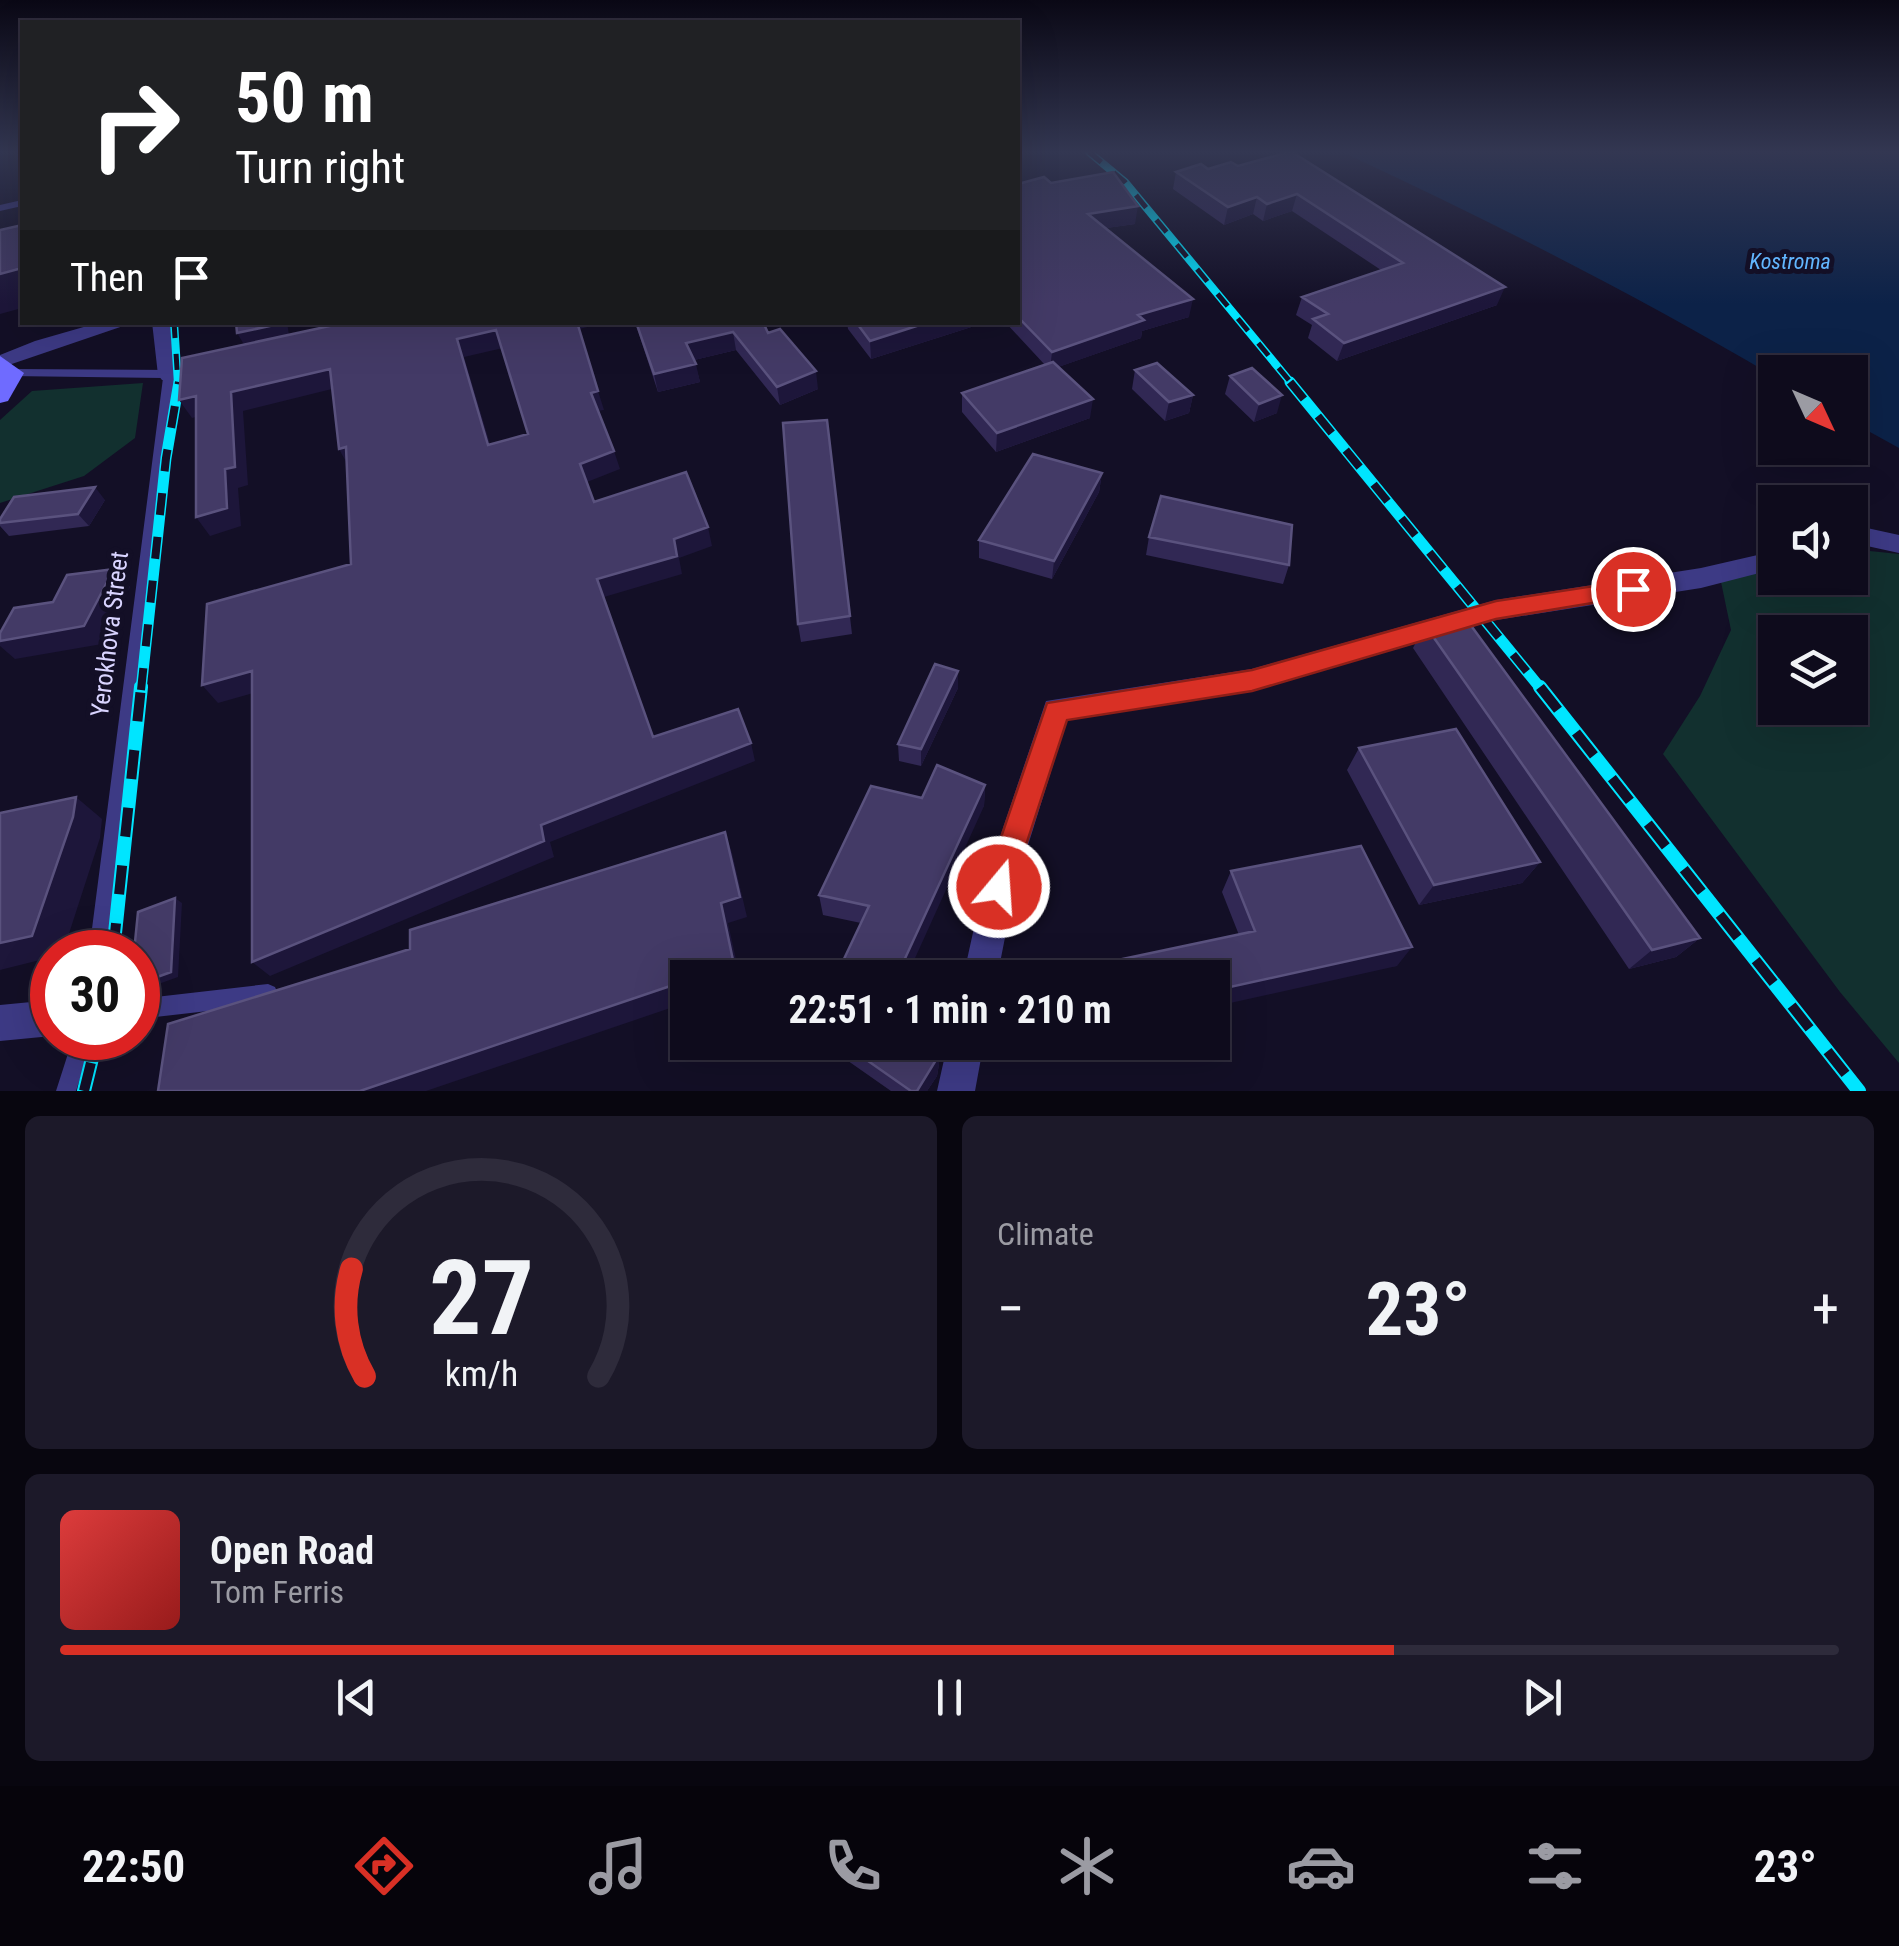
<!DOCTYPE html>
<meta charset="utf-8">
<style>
body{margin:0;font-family:"Roboto Condensed",sans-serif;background:#1c1929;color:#f1f3f6;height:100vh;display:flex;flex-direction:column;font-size:38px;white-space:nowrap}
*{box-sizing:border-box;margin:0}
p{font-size:32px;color:#9b9ba3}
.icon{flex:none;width:55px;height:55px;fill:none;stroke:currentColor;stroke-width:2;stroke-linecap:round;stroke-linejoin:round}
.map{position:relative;height:1091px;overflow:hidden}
.sheet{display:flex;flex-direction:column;gap:25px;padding:25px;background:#08060f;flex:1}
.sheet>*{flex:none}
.guide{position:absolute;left:20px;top:20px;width:1000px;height:305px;border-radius:0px;box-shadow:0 10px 40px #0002,0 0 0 2px #2e2b3b;background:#202124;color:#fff;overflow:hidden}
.needle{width:65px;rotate:134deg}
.tools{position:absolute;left:1758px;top:355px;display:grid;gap:20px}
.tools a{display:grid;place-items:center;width:110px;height:110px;border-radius:0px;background:#0e0b1c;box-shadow:0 10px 40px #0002,0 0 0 2px #2e2b3b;font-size:50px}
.speed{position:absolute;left:30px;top:930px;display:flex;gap:20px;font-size:50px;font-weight:700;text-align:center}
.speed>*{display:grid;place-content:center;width:130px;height:130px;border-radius:50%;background:#0e0b1c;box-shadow:0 10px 40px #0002,0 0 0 2px #2e2b3b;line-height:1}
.speed .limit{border:15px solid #d22;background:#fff;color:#111}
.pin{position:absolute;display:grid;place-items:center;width:85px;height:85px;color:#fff;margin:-42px;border:5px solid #fff;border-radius:50%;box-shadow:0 2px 10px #0007}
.me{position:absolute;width:110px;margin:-55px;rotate:18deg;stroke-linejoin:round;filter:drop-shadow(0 0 8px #0008)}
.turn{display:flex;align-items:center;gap:35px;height:210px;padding:0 50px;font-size:45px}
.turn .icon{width:130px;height:130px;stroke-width:2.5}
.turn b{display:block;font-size:70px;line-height:85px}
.then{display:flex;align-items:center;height:95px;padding:0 50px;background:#0003;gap:20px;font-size:38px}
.big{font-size:75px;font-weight:700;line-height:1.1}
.sheet .widget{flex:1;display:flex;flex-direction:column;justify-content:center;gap:15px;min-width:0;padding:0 35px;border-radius:15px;background:#1c1929}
.sheet .dial{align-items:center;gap:0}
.dial svg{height:260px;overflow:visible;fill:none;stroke:#2e2b3b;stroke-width:7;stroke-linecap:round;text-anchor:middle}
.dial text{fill:#f1f3f6;stroke:none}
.song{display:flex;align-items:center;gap:30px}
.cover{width:120px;height:120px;border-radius:15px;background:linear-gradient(135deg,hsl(0 70% 55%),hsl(0 70% 35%))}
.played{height:10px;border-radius:5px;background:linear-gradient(90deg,#d93025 75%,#2e2b3b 75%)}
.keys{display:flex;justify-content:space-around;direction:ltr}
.heat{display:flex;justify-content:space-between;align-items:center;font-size:55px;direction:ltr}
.sheet .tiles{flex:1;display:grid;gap:25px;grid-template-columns:1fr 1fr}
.widget:last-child{grid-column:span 2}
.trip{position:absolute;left:670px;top:960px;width:560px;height:100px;border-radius:0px;background:#0e0b1c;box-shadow:0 10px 40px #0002,0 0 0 2px #2e2b3b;font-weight:700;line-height:100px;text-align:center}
.menu{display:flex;height:160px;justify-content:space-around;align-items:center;background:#06040b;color:#9b9ba3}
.menu .icon{width:70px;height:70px}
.menu .selected{color:#d93025}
.menu b{font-size:45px;color:#f1f3f6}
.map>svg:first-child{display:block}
.green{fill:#12302f;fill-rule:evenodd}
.water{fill:#0c2248}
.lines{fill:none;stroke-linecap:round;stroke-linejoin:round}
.lane{fill:#3d3a85;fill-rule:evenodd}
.street{fill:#3d3a85;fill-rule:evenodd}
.secondary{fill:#6f6bff;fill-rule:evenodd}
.rail-far2-casing{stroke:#00e5ff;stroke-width:8}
.rail-far1-casing{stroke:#00e5ff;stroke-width:11}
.rail-casing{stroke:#00e5ff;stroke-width:14}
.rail-far2{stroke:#130f26;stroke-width:5;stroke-dasharray:16;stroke-linecap:butt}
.rail-far1{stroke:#130f26;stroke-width:8;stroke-dasharray:22;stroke-linecap:butt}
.rail{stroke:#130f26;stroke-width:10;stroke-dasharray:29;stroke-linecap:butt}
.wall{fill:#312854}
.shaded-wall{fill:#1d163a}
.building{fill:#433a66;stroke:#5a527e;stroke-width:2.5;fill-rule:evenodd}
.route{fill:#d93025;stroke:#8d1f18;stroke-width:2.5}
.labels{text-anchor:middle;stroke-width:10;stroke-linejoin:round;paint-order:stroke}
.far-water-label{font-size:22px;font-style:italic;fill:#62b6ff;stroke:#130f26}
.street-label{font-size:25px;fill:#d9d4ff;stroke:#130f26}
</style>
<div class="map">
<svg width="1899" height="1091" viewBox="0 0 1899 1091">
<rect width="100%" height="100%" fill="#130f26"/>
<path class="green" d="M 143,383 L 135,438 L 84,476 L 0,503 L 0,420 L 32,391 Z
M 1850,549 L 1899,554 L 1899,1063 L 1840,992 L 1663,754 L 1700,696 L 1731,630 L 1720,577 L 1775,555 L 1775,578 L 1850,578 ZM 1775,632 L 1850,632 L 1850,708 L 1775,708 Z"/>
<path class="water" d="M 1342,152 L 1899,152 L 1899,448 L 1850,421 L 1850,372 L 1775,372 L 1775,377 C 1635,294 1490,221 1342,152 Z"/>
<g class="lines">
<path class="lane" d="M 22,200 L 22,206 L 0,211 L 0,205 Z
M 13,369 L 177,370 L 183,374 L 175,378 L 107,952 L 89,952 L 163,378 L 9,376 L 7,373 Z
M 268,984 L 275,987 L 278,994 L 275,1001 L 268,1004 L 138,1019 L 138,999 Z
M 73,1038 L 93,1038 L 76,1091 L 56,1091 Z"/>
<path class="street" d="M 101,322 L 135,322 L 0,368 L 0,355 L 35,341 Z
M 152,322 L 172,322 L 180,375 L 176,380 L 162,380 L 158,375 Z
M 1867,528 L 1899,535 L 1899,553 L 1867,546 L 1850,551 L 1850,533 Z
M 1775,551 L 1775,569 L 1701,588 L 1496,620 L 1252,691 L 1067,720 L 1015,887 L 997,978 L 963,978 L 983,887 L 1046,701 L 1252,669 L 1496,600 L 1701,568 Z
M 52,1000 L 52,1036 L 0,1041 L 0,1005 Z
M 948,1042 L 984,1042 L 975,1091 L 937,1091 Z"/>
<path class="secondary" d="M 0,356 L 24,373 L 8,401 L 0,403 Z"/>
<defs>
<path id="rail-far2" d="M 1089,152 L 1125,182 L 1292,384
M 174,322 L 178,384"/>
<path id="rail-far1" d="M 1290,382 L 1542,690
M 141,690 L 166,458 L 179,382"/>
<path id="rail" d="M 1540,687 L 1859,1091
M 113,952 L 141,687
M 84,1091 L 97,1038"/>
</defs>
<use href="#rail-far2" class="rail-far2-casing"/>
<use href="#rail-far1" class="rail-far1-casing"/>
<use href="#rail" class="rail-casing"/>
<use href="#rail-far2" class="rail-far2"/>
<use href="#rail-far1" class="rail-far1"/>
<use href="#rail" class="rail"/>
</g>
<path class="wall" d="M 1289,152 L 1497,305 L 1337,361 L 1308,338 L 1312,325 L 1296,315 L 1302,297 L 1381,270 L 1292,211 L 1263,221 L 1253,214 L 1224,225 L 1173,189 L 1176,172 L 1238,166 Z
M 1051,183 L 1135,224 L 1106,228 L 1189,317 L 1142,331 L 1141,338 L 1058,367 L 1090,418 L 996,452 L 962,412 L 962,393 L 1045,365 L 1005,322 L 1018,322 L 1018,184 Z
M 635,322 L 763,322 L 768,333 L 818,389 L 780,405 L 736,350 L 694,360 L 700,382 L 658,392 Z
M 847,322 L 987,322 L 871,359 L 848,329 Z
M 1135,370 L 1193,395 L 1189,413 L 1165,421 L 1132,389 Z
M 1230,376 L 1277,413 L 1254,422 L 1225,394 Z
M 827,420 L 852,634 L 801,642 L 798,624 Z
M 1102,473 L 1099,492 L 1052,579 L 979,558 L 979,540 Z
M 105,500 L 89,526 L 9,536 L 0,526 L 0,519 Z
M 1149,537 L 1289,565 L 1283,584 L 1146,555 Z
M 1425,625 L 1700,938 L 1676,957 L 1629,969 L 1413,648 Z
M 958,671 L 958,688 L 921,766 L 899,761 L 898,744 Z
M 1359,748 L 1540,862 L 1522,883 L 1419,905 L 1347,770 Z
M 985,785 L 984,806 L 861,923 L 823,915 L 819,895 L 922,798 Z
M 1231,871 L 1397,966 L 1212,978 L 1060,978 L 1061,972 L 1239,935 L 1222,892 Z
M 821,1042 L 931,1042 L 939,1064 L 937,1076 L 927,1091 L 891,1091 Z"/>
<path class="shaded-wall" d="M 1297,194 L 1292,211 L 1263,221 L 1267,204 Z
M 1257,197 L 1253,214 L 1224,225 L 1228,207 Z
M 1138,206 L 1135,224 L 1086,231 L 1088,214 Z
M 22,268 L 22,308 L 0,314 L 0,274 Z
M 1505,287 L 1497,305 L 1337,361 L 1344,343 Z
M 1193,299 L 1189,317 L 1142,331 L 1141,338 L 1050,370 L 1052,352 L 1138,315 Z
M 279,322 L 287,322 L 290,342 L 248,351 L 237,333 Z
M 577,322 L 608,322 L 579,329 Z
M 929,322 L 987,322 L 871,359 L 870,341 Z
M 496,330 L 503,348 L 464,357 L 496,464 L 488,445 L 457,339 Z
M 733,332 L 736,350 L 690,361 L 686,343 Z
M 696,364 L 700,382 L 658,392 L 654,374 Z
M 330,369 L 340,387 L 243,411 L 248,485 L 238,488 L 241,526 L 210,536 L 196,517 L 225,469 L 231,392 Z
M 816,371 L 818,389 L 780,405 L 777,387 Z
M 598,391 L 604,410 L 597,411 L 591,393 Z
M 1193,395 L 1189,413 L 1165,421 L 1169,402 Z
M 1282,395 L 1277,413 L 1254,422 L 1259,404 Z
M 196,396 L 208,414 L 192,418 L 179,400 Z
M 1093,399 L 1090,418 L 996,452 L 997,433 Z
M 346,447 L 349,467 L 339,449 Z
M 614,451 L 620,469 L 587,482 L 580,464 Z
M 1102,473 L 1099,492 L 1052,579 L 1054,561 Z
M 95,487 L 105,500 L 89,526 L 78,514 Z
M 708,527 L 712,546 L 679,558 L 682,574 L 604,597 L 597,579 L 674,539 Z
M 114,569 L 130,587 L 102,644 L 15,659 L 0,646 L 0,641 Z
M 252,671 L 267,689 L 218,703 L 202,685 Z
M 958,671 L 958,688 L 921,766 L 921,749 Z
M 751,743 L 755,761 L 550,842 L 554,857 L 270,976 L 252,962 L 541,825 Z
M 985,785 L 984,806 L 906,978 L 896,978 Z
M 76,797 L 102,819 L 100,838 L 63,952 L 52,952 L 52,957 L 0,970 L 0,941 Z
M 725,832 L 732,853 L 747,917 L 728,923 L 740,978 L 696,978 L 721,903 Z
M 1540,862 L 1522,883 L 1419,905 L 1434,885 Z
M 175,898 L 182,903 L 178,977 L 139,991 L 138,984 Z
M 1700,938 L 1676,957 L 1629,969 L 1652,950 Z
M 1412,947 L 1397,966 L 1212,1007 L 1212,991 Z
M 688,980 L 688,1002 L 426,1091 L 360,1091 Z
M 939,1048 L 939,1064 L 937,1076 L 927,1091 L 917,1091 Z"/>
<path class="building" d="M 1289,152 L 1292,152 L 1505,287 L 1344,343 L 1313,319 L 1328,314 L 1302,297 L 1403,263 L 1297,194 L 1267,204 L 1257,197 L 1228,207 L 1176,172 L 1201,164 L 1208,169 L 1231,162 L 1238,166 Z
M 1113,172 L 1138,206 L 1088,214 L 1193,299 L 1138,315 L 1144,320 L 1052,352 L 1018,317 L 1018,184 L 1044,177 L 1051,183 Z
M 22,225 L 22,268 L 0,274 L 0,230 Z
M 236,322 L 279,322 L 279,324 L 237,333 Z
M 348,322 L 577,322 L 598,391 L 591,393 L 614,451 L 580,464 L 594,502 L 686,472 L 708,527 L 674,539 L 677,556 L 597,579 L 653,737 L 738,709 L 751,743 L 541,825 L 544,841 L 252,962 L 252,671 L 202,685 L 207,604 L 351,564 L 346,447 L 339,449 L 330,369 L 231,392 L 235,467 L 225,469 L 227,508 L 196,517 L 196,396 L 179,400 L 182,358 ZM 496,330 L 528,434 L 488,445 L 457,339 Z
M 636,322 L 763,322 L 768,333 L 780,329 L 816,371 L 777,387 L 733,332 L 686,343 L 696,364 L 654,374 Z
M 856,322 L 929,322 L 870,341 Z
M 1053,362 L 1093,399 L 997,433 L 962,393 Z
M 1157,363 L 1193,395 L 1169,402 L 1135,370 Z
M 1252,368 L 1282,395 L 1259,404 L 1230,376 Z
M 827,420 L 850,616 L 798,624 L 783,423 Z
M 1033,454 L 1102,473 L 1054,561 L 979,540 Z
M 95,487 L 78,514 L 0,523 L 0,519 L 14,497 Z
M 1161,496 L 1292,525 L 1289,565 L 1149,537 Z
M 114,569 L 84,626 L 0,641 L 0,633 L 14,608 L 53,602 L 67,575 Z
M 1464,616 L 1700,938 L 1652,950 L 1425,625 Z
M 935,664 L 958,671 L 921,749 L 898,744 Z
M 1456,729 L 1540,862 L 1434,885 L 1359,748 Z
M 937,765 L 985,785 L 896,978 L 835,978 L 869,906 L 819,895 L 871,786 L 922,798 Z
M 76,797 L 73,817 L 32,936 L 0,943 L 0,813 Z
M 725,832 L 740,897 L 721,903 L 734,965 L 696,978 L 688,978 L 688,980 L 360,1091 L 158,1091 L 168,1024 L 410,949 L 410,930 Z
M 1361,846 L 1412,947 L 1212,991 L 1212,978 L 1062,978 L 1061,972 L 1255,931 L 1231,871 Z
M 175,898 L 171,972 L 138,984 L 138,952 L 134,952 L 138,912 Z
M 841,1042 L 931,1042 L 939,1048 L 936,1060 L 917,1091 L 911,1091 Z"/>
<linearGradient id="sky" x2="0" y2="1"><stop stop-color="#0a0815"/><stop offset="0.5" stop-color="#333752"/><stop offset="1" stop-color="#333752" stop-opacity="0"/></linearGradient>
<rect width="1899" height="304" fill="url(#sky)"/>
<path class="route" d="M 1633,580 L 1641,582 L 1645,589 L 1641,595 L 1496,619 L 1252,691 L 1067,720 L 1009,897 L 999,901 L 988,897 L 984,887 L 1047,703 L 1252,670 L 1496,601 Z"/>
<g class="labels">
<g class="far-water-label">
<text x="1790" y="269">Kostroma</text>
</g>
<g class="street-label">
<text transform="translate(109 634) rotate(-83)" y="9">Yerokhova Street</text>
</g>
</g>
</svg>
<div class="tools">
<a><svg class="needle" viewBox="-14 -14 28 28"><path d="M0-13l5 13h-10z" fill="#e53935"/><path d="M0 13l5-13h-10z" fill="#9b9ba3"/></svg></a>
<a><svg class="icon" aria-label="sound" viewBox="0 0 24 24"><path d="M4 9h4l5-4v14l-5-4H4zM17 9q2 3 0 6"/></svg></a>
<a><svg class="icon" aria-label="layers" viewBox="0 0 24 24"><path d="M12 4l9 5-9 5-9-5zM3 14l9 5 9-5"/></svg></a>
</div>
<div class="speed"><div class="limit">30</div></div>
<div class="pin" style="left:1633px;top:589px;background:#d93025"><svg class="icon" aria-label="arrive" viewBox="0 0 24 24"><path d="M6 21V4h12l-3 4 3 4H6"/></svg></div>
<svg class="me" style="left:999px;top:887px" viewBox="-20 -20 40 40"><circle r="17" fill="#d93025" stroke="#fff" stroke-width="3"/><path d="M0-11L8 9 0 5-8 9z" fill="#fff"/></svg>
<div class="trip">22:51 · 1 min · 210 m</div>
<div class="guide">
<div class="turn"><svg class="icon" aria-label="right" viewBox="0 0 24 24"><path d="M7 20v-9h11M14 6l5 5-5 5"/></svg><div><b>50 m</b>Turn right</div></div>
<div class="then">Then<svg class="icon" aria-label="arrive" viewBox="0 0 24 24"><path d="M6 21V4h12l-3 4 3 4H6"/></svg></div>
</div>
</div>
<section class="sheet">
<div class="tiles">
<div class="widget dial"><svg viewBox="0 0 100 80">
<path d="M14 69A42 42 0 1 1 86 69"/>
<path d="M14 69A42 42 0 0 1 10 36" stroke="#d93025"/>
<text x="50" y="56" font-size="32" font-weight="700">27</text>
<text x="50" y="72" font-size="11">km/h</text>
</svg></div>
<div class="widget"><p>Climate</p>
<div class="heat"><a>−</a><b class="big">23°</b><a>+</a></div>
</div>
<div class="widget">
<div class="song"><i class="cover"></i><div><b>Open Road</b><p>Tom Ferris</p></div></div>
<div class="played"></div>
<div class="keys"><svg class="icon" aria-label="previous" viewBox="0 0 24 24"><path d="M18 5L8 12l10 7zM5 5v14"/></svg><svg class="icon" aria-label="pause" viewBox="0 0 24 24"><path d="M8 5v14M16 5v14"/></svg><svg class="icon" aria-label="next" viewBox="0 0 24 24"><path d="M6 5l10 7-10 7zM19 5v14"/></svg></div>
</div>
</div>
</section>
<nav class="menu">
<b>22:50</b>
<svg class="icon selected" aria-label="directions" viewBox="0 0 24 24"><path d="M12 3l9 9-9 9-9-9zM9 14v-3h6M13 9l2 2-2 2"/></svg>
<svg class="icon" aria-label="music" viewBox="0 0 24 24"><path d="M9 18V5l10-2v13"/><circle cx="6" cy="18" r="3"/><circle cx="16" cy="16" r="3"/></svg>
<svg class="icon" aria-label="phone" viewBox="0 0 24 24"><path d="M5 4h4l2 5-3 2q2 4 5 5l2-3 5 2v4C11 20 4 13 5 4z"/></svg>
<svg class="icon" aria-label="climate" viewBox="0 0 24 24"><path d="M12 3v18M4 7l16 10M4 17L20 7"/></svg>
<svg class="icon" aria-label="car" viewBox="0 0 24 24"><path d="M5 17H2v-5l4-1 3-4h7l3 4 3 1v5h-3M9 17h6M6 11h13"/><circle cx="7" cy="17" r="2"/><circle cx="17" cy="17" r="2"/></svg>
<svg class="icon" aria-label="filters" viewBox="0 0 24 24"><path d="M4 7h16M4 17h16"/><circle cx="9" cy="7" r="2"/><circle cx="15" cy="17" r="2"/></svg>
<b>23°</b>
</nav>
